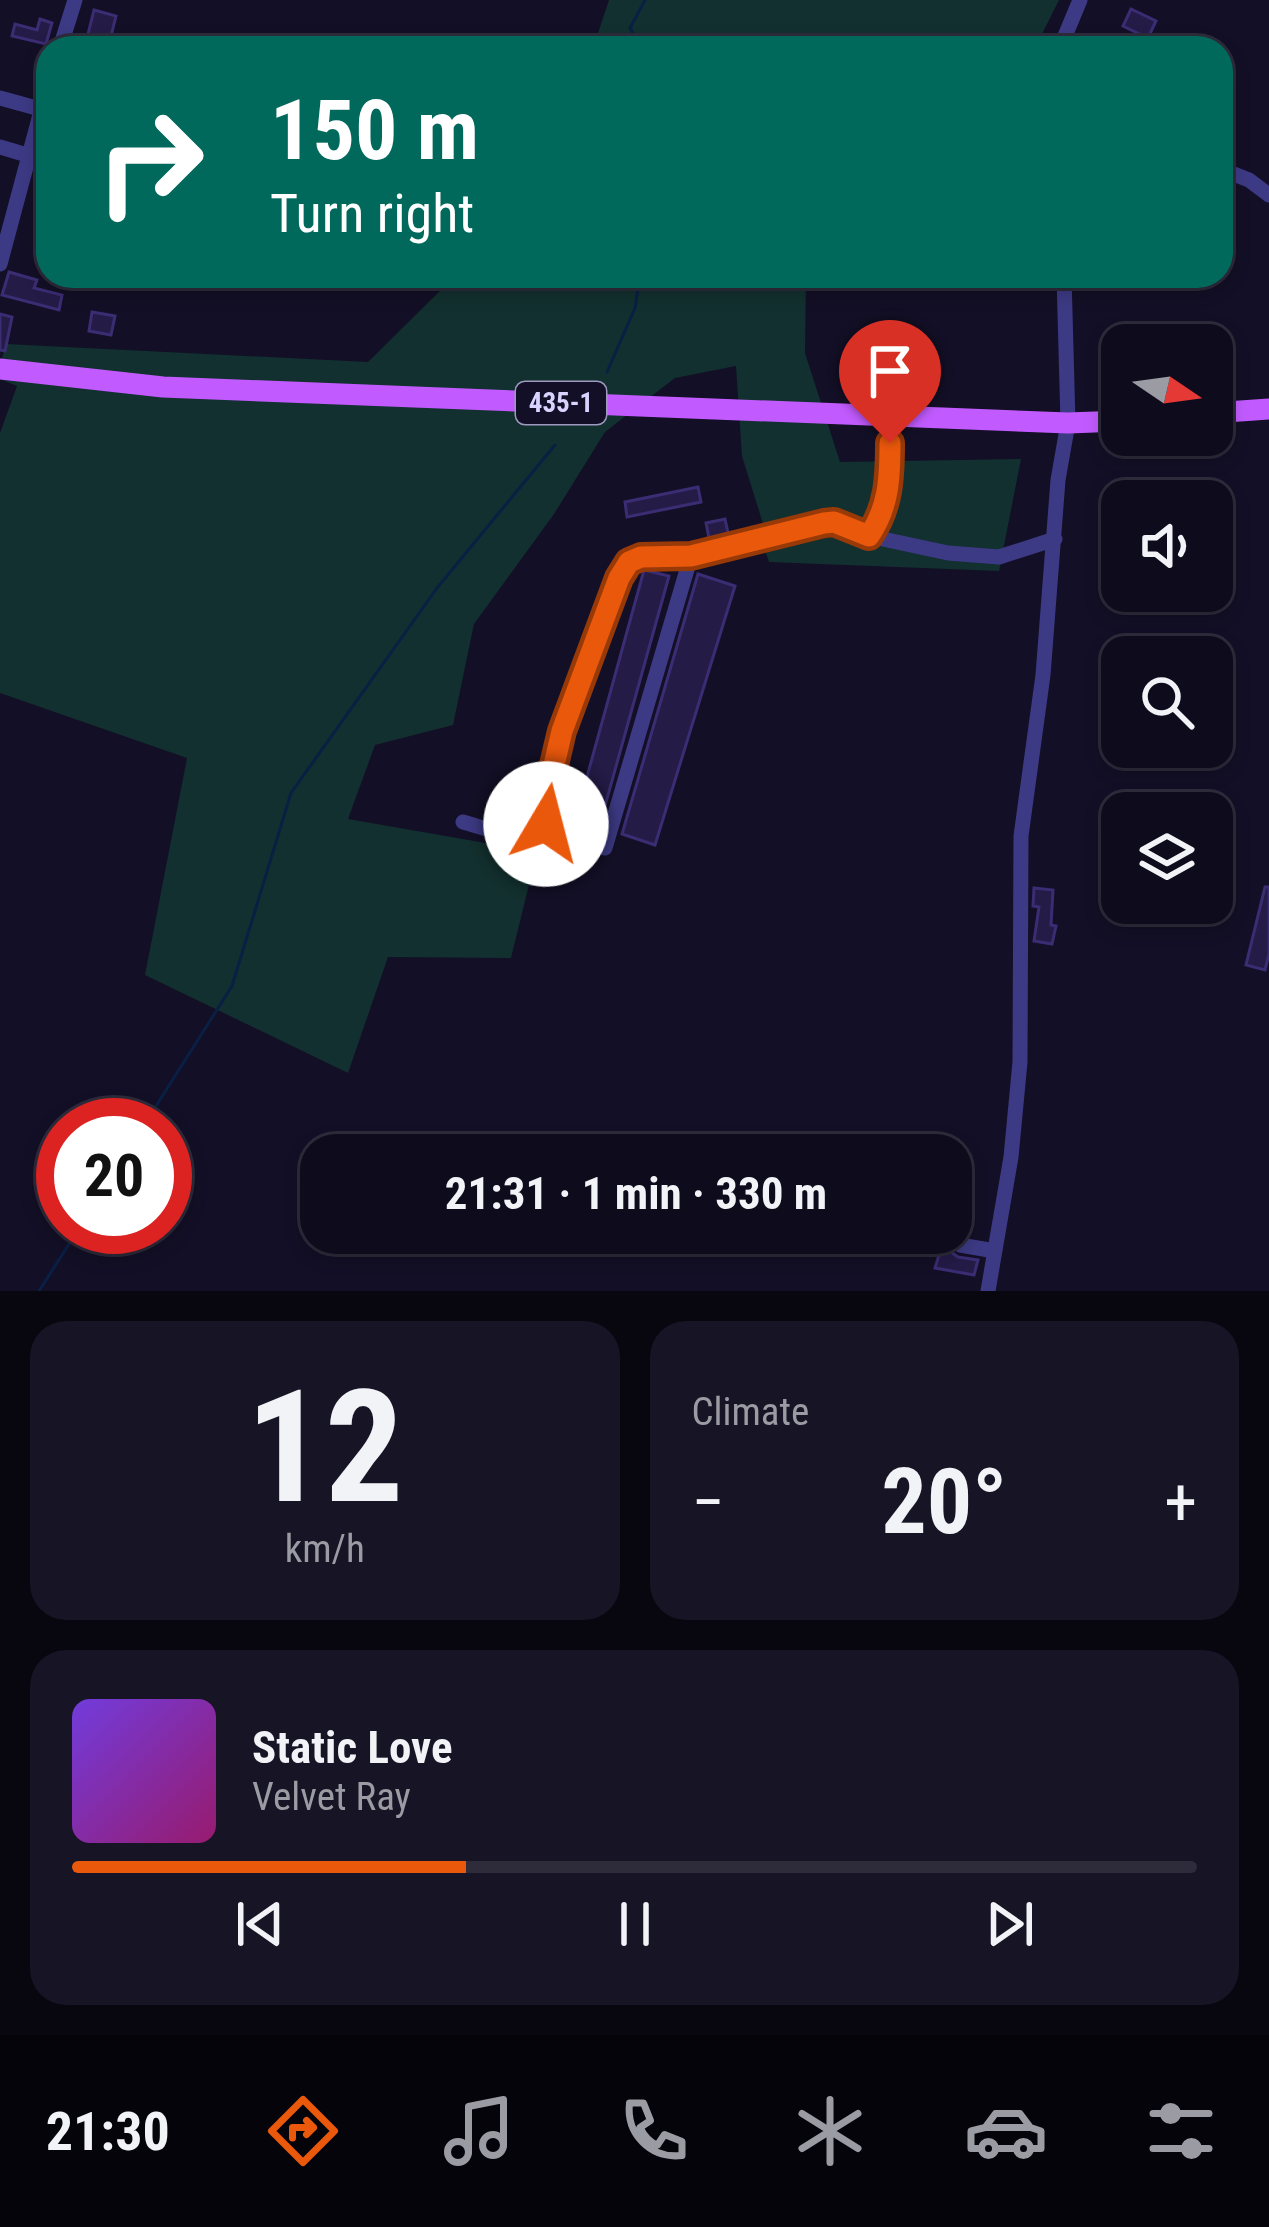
<!DOCTYPE html>
<meta charset="utf-8">
<style>
body{margin:0;font-family:"Roboto Condensed",sans-serif;background:#171425;color:#f1f3f6;height:100vh;display:flex;flex-direction:column;font-size:45px;white-space:nowrap}
*{box-sizing:border-box;margin:0}
p{font-size:39px;color:#9b9ba3}
.icon{flex:none;width:66px;height:66px;fill:none;stroke:currentColor;stroke-width:2;stroke-linecap:round;stroke-linejoin:round}
.map{position:relative;height:1291px;overflow:hidden}
.side{display:flex;flex-direction:column;gap:30px;padding:30px;background:#08060f;flex:1}
.side>*{flex:none}
.banner{position:absolute;left:36px;top:36px;width:1197px;height:252px;border-radius:36px;box-shadow:0 6px 18px #0003,0 0 0 3px #2e2b3b;background:#00695c;color:#fff;overflow:hidden}
.needle{width:78px;rotate:103deg}
.tools{position:absolute;left:1101px;top:324px;display:grid;gap:24px}
.tools a{display:grid;place-items:center;width:132px;height:132px;border-radius:24px;background:#0e0b1c;box-shadow:0 6px 18px #0003,0 0 0 3px #2e2b3b;font-size:60px}
.speed{position:absolute;left:36px;top:1098px;display:flex;gap:24px;font-size:60px;font-weight:700;text-align:center}
.speed>*{display:grid;place-content:center;width:156px;height:156px;border-radius:50%;background:#0e0b1c;box-shadow:0 6px 18px #0003,0 0 0 3px #2e2b3b;line-height:1}
.speed .limit{border:18px solid #d22;background:#fff;color:#111}
.pin{position:absolute;display:grid;place-items:center;width:102px;height:102px;color:#fff;margin:-123px -51px;border-radius:50% 50% 50% 0;rotate:-45deg;box-shadow:0 0 12px #0007}
.pin .icon{rotate:45deg}
.me{position:absolute;width:132px;margin:-66px;rotate:8deg;stroke-linejoin:round;filter:drop-shadow(0 0 9px #0008)}
.turn{display:flex;align-items:center;gap:42px;height:252px;padding:0 36px;font-size:54px}
.turn .icon{width:156px;height:156px;stroke-width:2.5}
.turn b{display:block;font-size:84px;line-height:102px}
.big{font-size:90px;font-weight:700;line-height:1.1}
.side .card{flex:1;display:flex;flex-direction:column;justify-content:center;gap:18px;min-width:0;padding:0 42px;border-radius:36px;background:#171425}
.side .dial{align-items:center;gap:0}
.dial b{font-size:156px;line-height:1}
.song{display:flex;align-items:center;gap:36px}
.cover{width:144px;height:144px;border-radius:18px;background:linear-gradient(135deg,hsl(260 70% 55%),hsl(320 70% 35%))}
.played{height:12px;border-radius:6px;background:linear-gradient(90deg,#ea580c 35%,#2e2b3b 35%)}
.keys{display:flex;justify-content:space-around;direction:ltr}
.heat{display:flex;justify-content:space-between;align-items:center;font-size:66px;direction:ltr}
.side .tiles{flex:1;display:grid;gap:30px;grid-template-columns:1fr 1fr}
.card:last-child{grid-column:span 2}
.trip{position:absolute;left:300px;top:1134px;width:672px;height:120px;border-radius:36px;background:#0e0b1c;box-shadow:0 6px 18px #0003,0 0 0 3px #2e2b3b;font-weight:700;line-height:120px;text-align:center}
.dock{display:flex;height:192px;justify-content:space-around;align-items:center;background:#06040b;color:#9b9ba3}
.dock .icon{width:84px;height:84px}
.dock .current{color:#ea580c}
.dock b{font-size:54px;color:#f1f3f6}
.map>svg:first-child{display:block}
.green{fill:#12302f}
.lines{fill:none;stroke-linecap:round;stroke-linejoin:round}
.stream{stroke:#0a1f44;stroke-width:3}
.building{fill:#241b47;stroke:#3b2d73;stroke-width:3}
.minor{stroke:#3d3a85;stroke-width:15}
.major{stroke:#c25bff;stroke-width:21}
.route-casing{stroke:#983908;stroke-width:30}
.route{stroke:#ea580c;stroke-width:21}
.labels{text-anchor:middle;stroke-width:12;stroke-linejoin:round;paint-order:stroke}
.shield{fill:#130f26;stroke:#9e99be;stroke-width:3}
.shield-label{font-size:27px;font-weight:bold;fill:#d9d4ff}
</style>
<div class="map">
<svg width="1269" height="1291" viewBox="0 0 1269 1291">
<rect width="100%" height="100%" fill="#130f26"/>
<path class="green" d="M 609,0 L 1059,0 L 1035,48 L 593,48 Z
M 455,276 L 806,276 L 805,353 L 840,462 L 1021,459 L 999,571 L 769,562 L 758,530 L 764,527 L 742,456 L 736,366 L 675,378 L 605,432 L 554,514 L 474,624 L 453,725 L 375,745 L 348,819 L 537,852 L 511,958 L 388,957 L 348,1073 L 145,975 L 187,758 L 0,693 L 0,433 L 17,386 L 0,379 L 0,366 L 6,344 L 368,362 Z"/>
<g class="lines">
<path class="stream" d="M 642,48 L 630,28 L 645,0
M 607,372 L 635,308 L 640,276
M 144,1125 L 232,986 L 291,793 L 437,588 L 555,445
M 39,1291 L 80,1227"/>
</g>
<path class="building" d="M 1131,9 L 1156,21 L 1148,38 L 1123,26 Z
M 94,10 L 116,16 L 108,48 L 90,48 L 93,35 L 88,34 Z
M 40,19 L 52,23 L 46,44 L 12,36 L 15,24 L 37,30 Z
M 9,272 L 37,280 L 34,288 L 62,295 L 59,310 L 2,295 Z
M 92,312 L 115,316 L 111,335 L 89,331 Z
M 0,314 L 12,317 L 5,351 L 0,350 Z
M 698,487 L 701,502 L 627,517 L 625,502 Z
M 725,519 L 728,533 L 709,538 L 706,523 Z
M 644,570 L 669,576 L 593,849 L 569,842 Z
M 698,574 L 735,586 L 655,845 L 622,834 Z
M 1265,887 L 1269,887 L 1269,954 L 1265,970 L 1246,965 Z
M 1034,888 L 1053,890 L 1051,925 L 1056,926 L 1052,944 L 1034,941 L 1039,907 L 1033,906 Z
M 951,1252 L 958,1257 L 978,1260 L 974,1275 L 935,1268 L 939,1255 Z"/>
<g class="lines">
<path class="minor" d="M 60,48 L 75,0
M 1060,48 L 1080,0
M 0,98 L 40,109
M 0,147 L 27,155
M 1221,169 L 1249,180 L 1269,195
M 0,264 L 48,85
M 869,536 C 894,500 890,459 891,417
M 463,822 C 489,829 524,846 546,824 L 562,731 L 619,578 L 635,558 L 691,556 L 834,522 L 869,536 L 948,553 L 999,557 L 1055,539
M 605,848 L 691,556
M 891,1238 L 944,1243
M 960,1245 L 995,1251
M 988,1291 L 1011,1157 L 1020,1062 L 1021,836 L 1043,675 L 1058,480 L 1068,423 L 1064,276"/>
<path class="major" d="M 0,369 L 163,387 L 1068,423 L 1122,421
M 1212,413 L 1269,409"/>
</g>
<g class="lines">
<defs>
<path id="route" d="M 546,824 L 554,765 L 562,731 L 619,578 L 629,562 L 641,557 L 691,556 L 824,523 L 834,522 L 869,536 C 889,507 890,477 890,443"/>
</defs>
<use href="#route" class="route-casing"/>
<use href="#route" class="route"/>
</g>
<g class="labels">
<rect class="shield" x="516" y="382" width="90" height="42" rx="9"/>
<g class="shield-label">
<text x="561" y="412">435-1</text>
</g>
</g>
</svg>
<div class="tools">
<a><svg class="needle" viewBox="-14 -14 28 28"><path d="M0-13l5 13h-10z" fill="#e53935"/><path d="M0 13l5-13h-10z" fill="#9b9ba3"/></svg></a>
<a><svg class="icon" aria-label="sound" viewBox="0 0 24 24"><path d="M4 9h4l5-4v14l-5-4H4zM17 9q2 3 0 6"/></svg></a>
<a><svg class="icon" aria-label="search" viewBox="0 0 24 24"><circle cx="10" cy="10" r="6"/><path d="M15 15l6 6"/></svg></a>
<a><svg class="icon" aria-label="layers" viewBox="0 0 24 24"><path d="M12 4l9 5-9 5-9-5zM3 14l9 5 9-5"/></svg></a>
</div>
<div class="speed"><div class="limit">20</div></div>
<div class="pin" style="left:890px;top:443px;background:#d93025"><svg class="icon" aria-label="arrive" viewBox="0 0 24 24"><path d="M6 21V4h12l-3 4 3 4H6"/></svg></div>
<svg class="me" style="left:546px;top:824px" viewBox="-20 -20 40 40"><circle r="19" fill="#fff"/><path d="M0-13L10 11 0 6-10 11z" fill="#ea580c"/></svg>
<div class="trip">21:31 · 1 min · 330 m</div>
<div class="banner">
<div class="turn"><svg class="icon" aria-label="right" viewBox="0 0 24 24"><path d="M7 20v-9h11M14 6l5 5-5 5"/></svg><div><b>150 m</b>Turn right</div></div>
</div>
</div>
<section class="side">
<div class="tiles">
<div class="card dial"><b>12</b><p>km/h</p></div>
<div class="card"><p>Climate</p>
<div class="heat"><a>−</a><b class="big">20°</b><a>+</a></div>
</div>
<div class="card">
<div class="song"><i class="cover"></i><div><b>Static Love</b><p>Velvet Ray</p></div></div>
<div class="played"></div>
<div class="keys"><svg class="icon" aria-label="previous" viewBox="0 0 24 24"><path d="M18 5L8 12l10 7zM5 5v14"/></svg><svg class="icon" aria-label="pause" viewBox="0 0 24 24"><path d="M8 5v14M16 5v14"/></svg><svg class="icon" aria-label="next" viewBox="0 0 24 24"><path d="M6 5l10 7-10 7zM19 5v14"/></svg></div>
</div>
</div>
</section>
<nav class="dock">
<b>21:30</b>
<svg class="icon current" aria-label="directions" viewBox="0 0 24 24"><path d="M12 3l9 9-9 9-9-9zM9 14v-3h6M13 9l2 2-2 2"/></svg>
<svg class="icon" aria-label="music" viewBox="0 0 24 24"><path d="M9 18V5l10-2v13"/><circle cx="6" cy="18" r="3"/><circle cx="16" cy="16" r="3"/></svg>
<svg class="icon" aria-label="phone" viewBox="0 0 24 24"><path d="M5 4h4l2 5-3 2q2 4 5 5l2-3 5 2v4C11 20 4 13 5 4z"/></svg>
<svg class="icon" aria-label="climate" viewBox="0 0 24 24"><path d="M12 3v18M4 7l16 10M4 17L20 7"/></svg>
<svg class="icon" aria-label="car" viewBox="0 0 24 24"><path d="M5 17H2v-5l4-1 3-4h7l3 4 3 1v5h-3M9 17h6M6 11h13"/><circle cx="7" cy="17" r="2"/><circle cx="17" cy="17" r="2"/></svg>
<svg class="icon" aria-label="filters" viewBox="0 0 24 24"><path d="M4 7h16M4 17h16"/><circle cx="9" cy="7" r="2"/><circle cx="15" cy="17" r="2"/></svg>
</nav>
